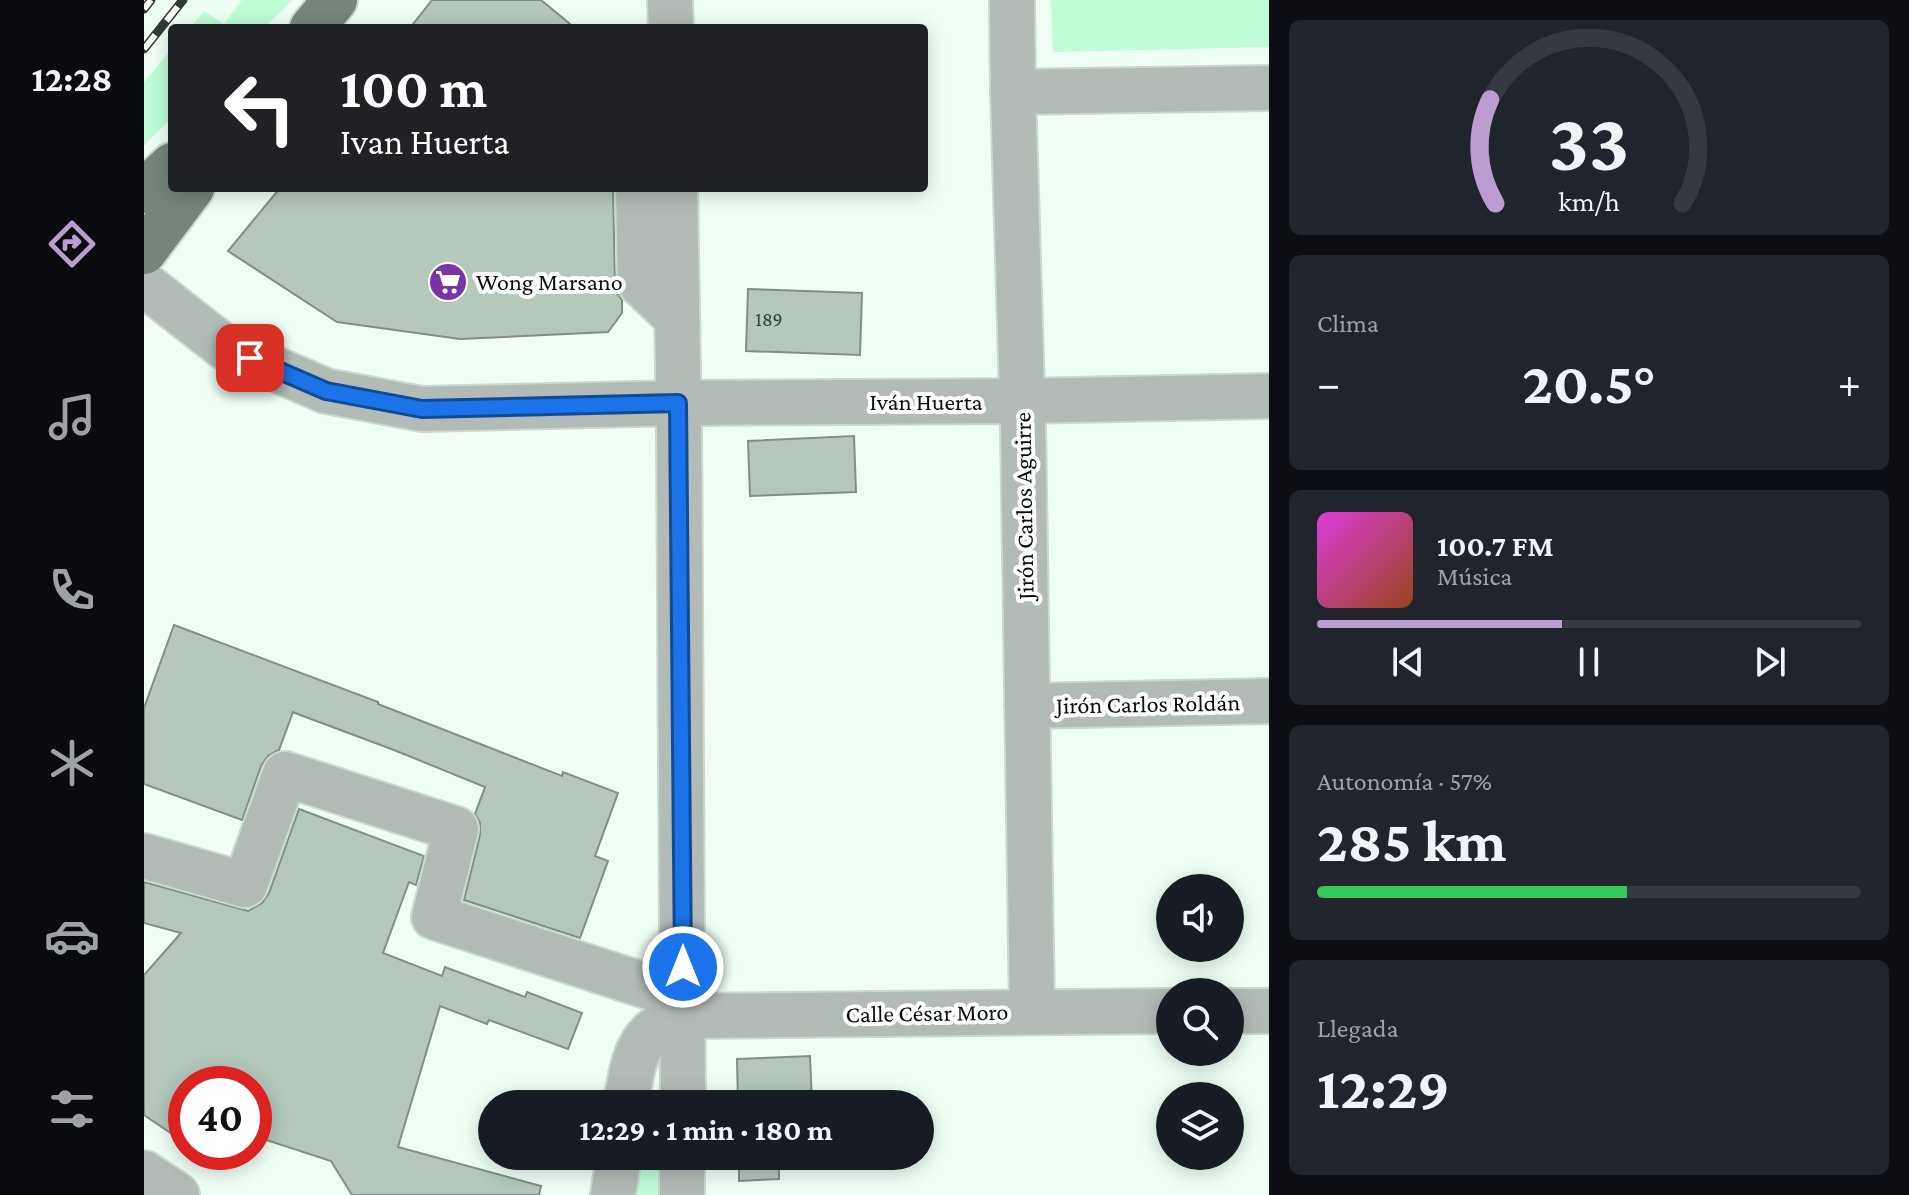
<!DOCTYPE html>
<html lang="es">
<meta charset="utf-8">
<style>
body{margin:0;font-family:"Crimson Pro",serif;background:#20242c;color:#f1f3f6;height:100vh;display:flex;flex-direction:column;font-size:30px;white-space:nowrap}
*{box-sizing:border-box;margin:0}
p{font-size:26px;color:#9ea1a6}
.icon{flex:none;width:44px;height:44px;fill:none;stroke:currentColor;stroke-width:2;stroke-linecap:round;stroke-linejoin:round}
.map{position:relative;flex:1;overflow:hidden}
.drawer{display:flex;flex-direction:column;gap:20px;padding:20px;background:#0d0f14;width:640px}
.drawer>*{flex:none}
.top-card{position:absolute;left:24px;top:24px;width:760px;height:168px;border-radius:8px;box-shadow:0 4px 20px #0003;background:#202124;color:#fff;overflow:hidden}
.controls{position:absolute;left:1012px;top:874px;display:grid;gap:16px}
.controls a{display:grid;place-items:center;width:88px;height:88px;border-radius:50%;background:#171b24;box-shadow:0 4px 20px #0003;font-size:40px}
.speed{position:absolute;left:24px;top:1066px;display:flex;gap:16px;font-size:40px;font-weight:700;text-align:center}
.speed>*{display:grid;place-content:center;width:104px;height:104px;border-radius:50%;background:#171b24;box-shadow:0 4px 20px #0003;line-height:1}
.speed .limit{border:12px solid #d22;background:#fff;color:#111}
.pin{position:absolute;display:grid;place-items:center;width:68px;height:68px;color:#fff;margin:-34px;border-radius:16px;box-shadow:0 4px 12px #0006}
.me{position:absolute;width:88px;margin:-44px;rotate:0deg;stroke-linejoin:round;filter:drop-shadow(0 0 6px #0008)}
.turn{display:flex;align-items:center;gap:28px;height:168px;padding:0 40px;font-size:36px}
.turn .icon{width:104px;height:104px;stroke-width:2.5}
.turn b{display:block;font-size:56px;line-height:68px}
.big{font-size:60px;font-weight:700;line-height:1.1}
.drawer .tile{flex:1;display:flex;flex-direction:column;justify-content:center;gap:12px;min-width:0;padding:0 28px;border-radius:12px;background:#20242c}
.drawer .dial{align-items:center;gap:0}
.dial svg{height:208px;overflow:visible;fill:none;stroke:#363941;stroke-width:7;stroke-linecap:round;text-anchor:middle}
.dial text{fill:#f1f3f6;stroke:none}
.song{display:flex;align-items:center;gap:24px}
.cover{width:96px;height:96px;border-radius:12px;background:linear-gradient(135deg,hsl(300 70% 55%),hsl(20 70% 35%))}
.played{height:8px;border-radius:4px;background:linear-gradient(90deg,#bb9dd2 45%,#363941 45%)}
.keys{display:flex;justify-content:space-around;direction:ltr}
.heat{display:flex;justify-content:space-between;align-items:center;font-size:44px;direction:ltr}
.charge{height:12px;border-radius:6px;background:linear-gradient(90deg,#34c759 57%,#363941 0)}
.trip{position:absolute;left:334px;top:1090px;width:456px;height:80px;border-radius:40px;background:#171b24;box-shadow:0 4px 20px #0003;font-weight:700;line-height:80px;text-align:center}
main{display:flex;flex:1;min-height:0}
.dock{display:flex;flex-direction:column;width:144px;justify-content:space-around;align-items:center;background:#090b0e;color:#9ea1a6}
.dock .icon{width:56px;height:56px}
.dock .on{color:#bb9dd2}
.dock b{font-size:36px;color:#f1f3f6}
.map>svg:first-child{display:block}
.green{fill:#befdd8}
.building{fill:#b4c8bc;stroke:#7e9185;stroke-width:2}
.lines{fill:none;stroke-linecap:round;stroke-linejoin:round}
.minor-casing{stroke:#cad9d0;stroke-width:48}
.major-casing{stroke:#cad9d0;stroke-width:48}
.minor{stroke:#b2bbb5;stroke-width:44}
.major{stroke:#76857c;stroke-width:44}
.rail-casing{stroke:#323a35;stroke-width:9}
.rail{stroke:#fff;stroke-width:6;stroke-dasharray:18;stroke-linecap:butt}
.route-casing{stroke:#114b97;stroke-width:20}
.route{stroke:#1a73e8;stroke-width:14}
.labels{text-anchor:middle;stroke-width:8;stroke-linejoin:round;paint-order:stroke}
.number-label{font-size:20px;fill:#343d37}
.poi-label{font-size:24px;fill:#090f0b;stroke:#fff;text-anchor:start}
.street-label{font-size:24px;fill:#090f0b;stroke:#fff}
</style>
<main>
<nav class="dock">
<b>12:28</b>
<svg class="icon on" aria-label="directions" viewBox="0 0 24 24"><path d="M12 3l9 9-9 9-9-9zM9 14v-3h6M13 9l2 2-2 2"/></svg>
<svg class="icon" aria-label="music" viewBox="0 0 24 24"><path d="M9 18V5l10-2v13"/><circle cx="6" cy="18" r="3"/><circle cx="16" cy="16" r="3"/></svg>
<svg class="icon" aria-label="phone" viewBox="0 0 24 24"><path d="M5 4h4l2 5-3 2q2 4 5 5l2-3 5 2v4C11 20 4 13 5 4z"/></svg>
<svg class="icon" aria-label="climate" viewBox="0 0 24 24"><path d="M12 3v18M4 7l16 10M4 17L20 7"/></svg>
<svg class="icon" aria-label="car" viewBox="0 0 24 24"><path d="M5 17H2v-5l4-1 3-4h7l3 4 3 1v5h-3M9 17h6M6 11h13"/><circle cx="7" cy="17" r="2"/><circle cx="17" cy="17" r="2"/></svg>
<svg class="icon" aria-label="filters" viewBox="0 0 24 24"><path d="M4 7h16M4 17h16"/><circle cx="9" cy="7" r="2"/><circle cx="15" cy="17" r="2"/></svg>
</nav>
<div class="map">
<svg width="1125" height="1195" viewBox="0 0 1125 1195">
<rect width="100%" height="100%" fill="#effff5"/>
<path class="green" d="M 98,0 L 148,0 L 120,28 L 46,28 L 60,11 L 80,24 Z
M 907,0 L 1125,0 L 1125,47 L 909,52 Z
M 28,49 L 28,118 L 0,145 L 0,82 Z
M 493,1156 L 514,1156 L 520,1173 L 520,1195 L 482,1195 Z"/>
<path class="building" d="M 288,0 L 397,0 L 431,28 L 266,28 Z
M 136,188 L 469,188 L 471,284 L 473,293 L 478,300 L 478,313 L 464,332 L 316,339 L 193,322 L 84,251 Z
M 604,289 L 718,293 L 716,355 L 602,351 Z
M 710,436 L 712,492 L 606,496 L 604,441 Z
M 30,625 L 234,702 L 234,704 L 418,776 L 419,772 L 474,793 L 451,856 L 464,861 L 436,938 L 320,900 L 336,835 L 336,823 L 331,814 L 341,787 L 250,750 L 151,713 L 149,712 L 135,750 L 124,756 L 117,766 L 98,820 L 0,784 L 0,708 Z
M 155,809 L 280,856 L 272,885 L 265,882 L 239,953 L 298,976 L 301,967 L 381,997 L 383,992 L 438,1013 L 424,1049 L 345,1020 L 343,1024 L 296,1006 L 254,1147 L 397,1186 L 395,1195 L 208,1195 L 187,1161 L 110,1136 L 110,1084 L 42,1084 L 42,1115 L 34,1138 L 0,1115 L 0,975 L 37,933 L 0,923 L 0,882 L 104,911 L 118,903 L 125,893 Z
M 666,1056 L 668,1104 L 594,1104 L 593,1059 Z
M 595,1156 L 635,1156 L 635,1179 L 595,1181 Z"/>
<g class="lines">
<defs>
<path id="minor" d="M 526,0 L 527,28
M 868,0 L 869,92 L 879,426 L 888,1012
M 869,92 L 1125,88
M 494,188 L 496,283 L 533,318
M 531,188 L 535,430 L 539,1104
M 0,284 L 80,347 L 182,391 L 278,409 L 534,403 L 878,401 L 1125,396
M 883,706 L 1125,701
M 0,856 L 101,885 L 141,774 L 312,829 L 290,917 L 539,998
M 1086,1011 L 1125,1011
M 482,1104 C 486,1080 489,1048 509,1031 C 517,1024 530,1020 539,1016 L 1026,1011
M 0,1173 L 33,1195
M 469,1195 L 475,1156
M 538,1195 L 538,1156"/>
<path id="major" d="M 168,28 L 191,0
M 0,191 L 28,165
M 0,252 L 48,188"/>
</defs>
<use href="#minor" class="minor-casing"/>
<use href="#major" class="major-casing"/>
<use href="#minor" class="minor"/>
<use href="#major" class="major"/>
<defs>
<path id="rail" d="M 0,9 L 7,0
M 0,49 L 39,0"/>
</defs>
<use href="#rail" class="rail-casing"/>
<use href="#rail" class="rail"/>
</g>
<g class="lines">
<defs>
<path id="route" d="M 106,358 L 182,391 L 278,409 L 534,403 L 539,967"/>
</defs>
<use href="#route" class="route-casing"/>
<use href="#route" class="route"/>
</g>
<defs>
<symbol id="supermarket-disc" viewBox="-11 -11 22 22"><circle r="9.5" fill="#7933a7" stroke="#fff"/><path d="M-6-5.5h2.5l.6 2H6L4.5 2H-2.5L-4.4-4H-6ZM-1.5 3.2a1.3 1.3 0 1 0 .1 0ZM3 3.2a1.3 1.3 0 1 0 .1 0Z" fill="#fff"/></symbol>
</defs>
<g fill-rule="evenodd">
<use href="#supermarket-disc" x="282" y="260" width="44" height="44"/>
</g>
<g class="labels">
<g class="number-label">
<text x="625" y="326">189</text>
</g>
<g class="poi-label">
<text x="332" y="290">Wong Marsano</text>
</g>
<g class="street-label">
<text x="782" y="410">Iván Huerta</text>
<text transform="translate(880 506) rotate(-91)" y="8">Jirón Carlos Aguirre</text>
<text transform="translate(1004 704) rotate(-1)" y="8">Jirón Carlos Roldán</text>
<text transform="translate(783 1013) rotate(-1)" y="8">Calle César Moro</text>
</g>
</g>
</svg>
<div class="controls">
<a><svg class="icon" aria-label="sound" viewBox="0 0 24 24"><path d="M4 9h4l5-4v14l-5-4H4zM17 9q2 3 0 6"/></svg></a>
<a><svg class="icon" aria-label="search" viewBox="0 0 24 24"><circle cx="10" cy="10" r="6"/><path d="M15 15l6 6"/></svg></a>
<a><svg class="icon" aria-label="layers" viewBox="0 0 24 24"><path d="M12 4l9 5-9 5-9-5zM3 14l9 5 9-5"/></svg></a>
</div>
<div class="speed"><div class="limit">40</div></div>
<div class="pin" style="left:106px;top:358px;background:#d93025"><svg class="icon" aria-label="arrive" viewBox="0 0 24 24"><path d="M6 21V4h12l-3 4 3 4H6"/></svg></div>
<svg class="me" style="left:539px;top:967px" viewBox="-20 -20 40 40"><circle r="17" fill="#1a73e8" stroke="#fff" stroke-width="3"/><path d="M0-11L8 9 0 5-8 9z" fill="#fff"/></svg>
<div class="trip">12:29 · 1 min · 180 m</div>
<div class="top-card">
<div class="turn"><svg class="icon" aria-label="left" viewBox="0 0 24 24"><path d="M17 20v-9H6M10 6l-5 5 5 5"/></svg><div><b>100 m</b>Ivan Huerta</div></div>
</div>
</div>
<section class="drawer">
<div class="tile dial"><svg viewBox="0 0 100 80">
<path d="M14 69A42 42 0 1 1 86 69"/>
<path d="M14 69A42 42 0 0 1 12 29" stroke="#bb9dd2"/>
<text x="50" y="56" font-size="32" font-weight="700">33</text>
<text x="50" y="72" font-size="11">km/h</text>
</svg></div>
<div class="tile"><p>Clima</p>
<div class="heat"><a>−</a><b class="big">20.5°</b><a>+</a></div>
</div>
<div class="tile">
<div class="song"><i class="cover"></i><div><b>100.7 FM</b><p>Música</p></div></div>
<div class="played"></div>
<div class="keys"><svg class="icon" aria-label="previous" viewBox="0 0 24 24"><path d="M18 5L8 12l10 7zM5 5v14"/></svg><svg class="icon" aria-label="pause" viewBox="0 0 24 24"><path d="M8 5v14M16 5v14"/></svg><svg class="icon" aria-label="next" viewBox="0 0 24 24"><path d="M6 5l10 7-10 7zM19 5v14"/></svg></div>
</div>
<div class="tile"><p>Autonomía · 57%</p><b class="big">285 km</b><div class="charge"></div></div>
<div class="tile"><p>Llegada</p><b class="big">12:29</b></div>
</section>
</main>
